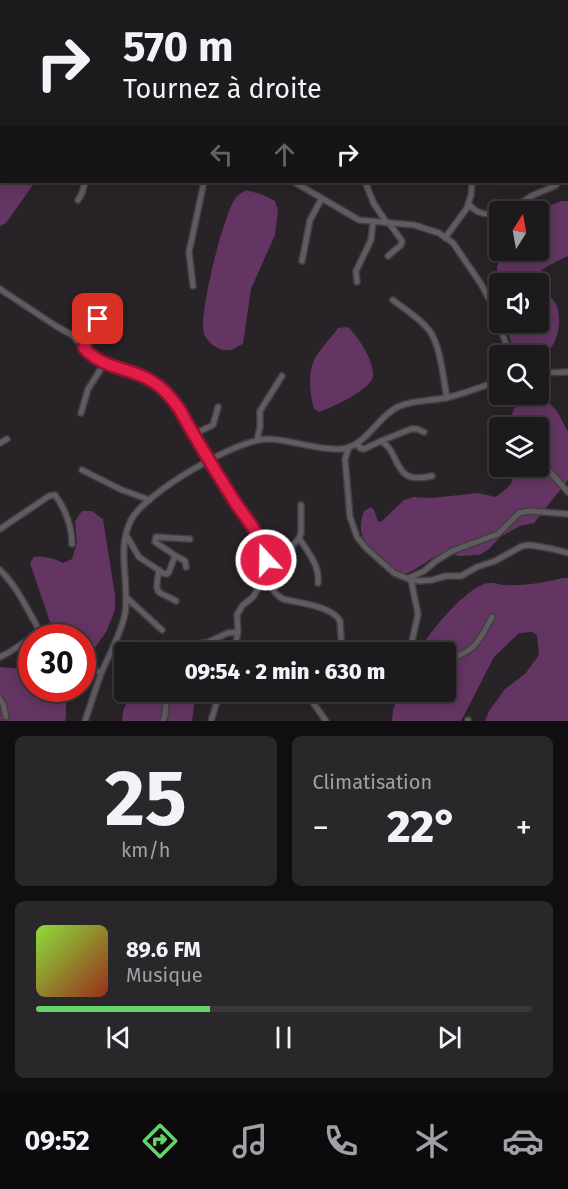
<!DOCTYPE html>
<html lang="fr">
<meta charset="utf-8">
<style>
body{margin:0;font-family:"Fira Sans",sans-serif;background:#2a272a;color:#f1f3f6;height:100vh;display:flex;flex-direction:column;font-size:22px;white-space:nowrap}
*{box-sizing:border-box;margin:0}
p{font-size:20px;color:#a0a1a4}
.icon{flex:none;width:33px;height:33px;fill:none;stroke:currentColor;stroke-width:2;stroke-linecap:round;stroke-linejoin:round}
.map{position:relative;height:721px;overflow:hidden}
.drawer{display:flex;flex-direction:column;gap:15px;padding:15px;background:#100e10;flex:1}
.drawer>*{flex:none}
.hud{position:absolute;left:0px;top:0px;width:568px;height:183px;box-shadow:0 3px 15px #0003,0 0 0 2px #3b383b;background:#1d1a1d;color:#f1f3f6;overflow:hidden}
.needle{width:39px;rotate:11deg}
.controls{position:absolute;left:489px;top:201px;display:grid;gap:12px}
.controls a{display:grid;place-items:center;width:60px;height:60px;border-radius:6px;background:#1d1a1d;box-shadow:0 3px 15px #0003,0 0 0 2px #3b383b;font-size:30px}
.speed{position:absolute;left:18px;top:624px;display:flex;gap:12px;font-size:30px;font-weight:700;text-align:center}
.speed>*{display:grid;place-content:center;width:78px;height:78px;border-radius:50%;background:#1d1a1d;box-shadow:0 3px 15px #0003,0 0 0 2px #3b383b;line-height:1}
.speed .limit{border:9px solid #d22;background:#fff;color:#111}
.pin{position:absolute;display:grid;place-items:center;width:51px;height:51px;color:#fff;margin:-26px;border-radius:12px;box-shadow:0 3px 9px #0006}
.me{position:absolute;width:66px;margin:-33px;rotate:339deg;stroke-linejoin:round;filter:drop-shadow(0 0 4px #0008)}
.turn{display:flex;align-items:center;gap:21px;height:126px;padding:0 24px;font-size:27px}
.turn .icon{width:78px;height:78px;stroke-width:2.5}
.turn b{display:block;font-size:42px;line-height:51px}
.lanes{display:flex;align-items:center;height:57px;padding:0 24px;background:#0003;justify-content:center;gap:30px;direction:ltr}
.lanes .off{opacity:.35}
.big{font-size:45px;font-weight:800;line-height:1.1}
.drawer .widget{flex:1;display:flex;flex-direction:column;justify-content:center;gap:9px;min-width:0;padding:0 21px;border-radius:9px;background:#2a272a}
.drawer .dial{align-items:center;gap:0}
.dial b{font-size:78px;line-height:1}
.song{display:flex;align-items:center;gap:18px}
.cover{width:72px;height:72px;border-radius:9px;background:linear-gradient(135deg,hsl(90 70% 55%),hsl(10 70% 35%))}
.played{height:6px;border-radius:3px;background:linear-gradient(90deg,#64d468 35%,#3b383b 35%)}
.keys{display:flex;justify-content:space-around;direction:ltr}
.heat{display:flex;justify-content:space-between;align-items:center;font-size:33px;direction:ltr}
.drawer .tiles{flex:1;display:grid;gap:15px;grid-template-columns:1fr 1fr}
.widget:last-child{grid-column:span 2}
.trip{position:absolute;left:114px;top:642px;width:342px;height:60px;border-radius:6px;background:#1d1a1d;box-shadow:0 3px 15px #0003,0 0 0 2px #3b383b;font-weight:800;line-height:60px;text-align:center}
.tab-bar{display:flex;height:96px;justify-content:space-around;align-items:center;background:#0c0a0c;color:#a0a1a4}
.tab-bar .icon{width:42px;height:42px}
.tab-bar .on{color:#64d468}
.tab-bar b{font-size:27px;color:#f1f3f6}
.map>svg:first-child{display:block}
.green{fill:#643562}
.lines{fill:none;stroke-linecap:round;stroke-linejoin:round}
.minor-casing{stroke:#413e41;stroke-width:8}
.minor{stroke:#605b60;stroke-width:5}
.route-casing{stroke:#92132f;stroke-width:15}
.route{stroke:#e11d48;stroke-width:10}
</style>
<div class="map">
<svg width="568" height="721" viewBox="0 0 568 721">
<rect width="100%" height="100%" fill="#272327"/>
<path class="green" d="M 1,102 L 2,182 L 35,182 L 6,223 L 0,226 L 0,103 Z
M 246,190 L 261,194 L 275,201 L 278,211 L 275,235 L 251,289 L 243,344 C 239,345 234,350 230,350 C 221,352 207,343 204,334 C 198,316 223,216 235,199 C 237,195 242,193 246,190 Z
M 561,201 L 568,201 L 568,256 C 561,260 544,266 539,273 C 531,284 552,295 556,304 C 562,317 559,338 550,349 C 546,353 542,356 539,359 L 538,356 L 514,356 L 510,338 L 502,323 L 538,322 L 538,284 L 500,284 L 499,316 L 493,297 L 499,294 L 497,268 L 501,251 L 538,250 L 539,219 L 549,206 Z
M 348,327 C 358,337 374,360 373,376 C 372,389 331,408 319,412 L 314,409 C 310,394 307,373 315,358 C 321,348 331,338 338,328 Z
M 539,400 L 549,403 L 557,411 L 568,432 L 568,480 L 534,523 L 520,526 L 500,537 L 489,549 L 479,555 L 458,556 L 446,551 C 431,557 419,569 403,575 C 390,567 362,546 361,530 C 360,524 362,516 364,511 L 371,507 L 374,510 L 378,521 L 381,522 L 404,500 L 414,497 L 432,498 L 478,493 L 496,497 C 510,486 514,485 513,467 L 538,466 L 538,428 L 511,427 C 511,404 518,402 539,400 Z
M 82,511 L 92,511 L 103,519 L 115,595 L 115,610 L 106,632 L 94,649 L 83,655 L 82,638 L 55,637 L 30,563 L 34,557 C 46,556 53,558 63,563 L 72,559 L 77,543 L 75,521 Z
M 563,578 L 568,578 L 568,721 L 485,721 L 489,711 L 505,689 L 525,674 L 539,655 L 537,635 L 532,632 L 519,633 L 494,657 L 461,721 L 392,721 L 393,710 L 399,692 L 446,692 L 446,652 L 418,652 C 428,634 469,583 490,583 C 494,582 499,585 503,585 C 524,586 543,583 563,578 Z
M 0,667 L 14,668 L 31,672 L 32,688 L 58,689 L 66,696 L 66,715 L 65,721 L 0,721 Z
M 131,692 L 196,692 L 192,721 L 122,721 L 123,711 Z"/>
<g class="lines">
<defs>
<path id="minor" d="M 48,0 L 48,2
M 259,0 L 260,2
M 397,0 L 398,2
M 420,0 L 421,2
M 34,2 L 37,0
M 292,2 L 296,0
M 0,21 L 2,21
M 0,47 L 2,49
M 567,140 L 568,140
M 567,170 L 568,170
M 294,182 L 359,220 L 414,225 L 439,233 L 453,243 L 481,284 L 494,308 L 510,356
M 365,182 L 374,204 L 387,223
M 78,200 L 82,193 L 85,182
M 469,204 C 477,215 487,215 500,213
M 504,212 C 514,208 521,203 530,197 C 538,192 548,190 556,185
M 445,238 L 467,208 L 471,195 L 472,182
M 388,256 L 401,245 L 402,241 L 389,223
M 302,261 L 310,220 L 322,198
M 357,282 L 356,271 L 371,240 L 373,222
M 193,286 L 189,252 L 204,182
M 0,289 L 56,326 L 72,335 L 89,354 L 97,360 L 110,367 L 146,378 L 156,383 L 170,396 L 180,410 L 233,498 L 262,542 L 265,551 L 265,571 L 262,582 L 253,597 L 242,606 L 237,615 L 238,632 L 234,652
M 393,300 C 404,309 420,318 429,330 C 441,346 443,378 447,398
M 84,348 L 95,321 L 102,318 L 114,317
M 538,373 L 568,372
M 81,413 L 88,389 L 104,364
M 194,434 L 213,425 L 218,407
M 257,440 L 260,427 L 260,411 L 282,376
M 381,441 L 411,429 L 417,429 L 424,432
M 0,443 L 7,439
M 357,443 L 360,448 L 364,449 L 381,441 C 402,453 391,486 432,476
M 349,447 L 345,459 L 350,517 L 357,537 L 366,548 L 394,573 L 411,580 L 420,581 L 432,580 L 446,576 L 461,576 L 477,567 L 495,561 L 522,546 L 530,545 L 553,549 L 568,553
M 538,450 L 550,472 L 568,492
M 82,470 L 122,490 L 150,500
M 0,529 L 49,496 L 55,495 C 65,508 72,527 72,544
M 126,535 L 139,557 L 163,573 L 167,574 L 169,572 L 174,558 L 176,556 L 185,561 L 186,567
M 299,538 C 308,552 320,566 318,583
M 176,556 L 155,542 L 156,537 L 190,539
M 0,570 C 19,588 30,616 44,638
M 159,570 C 154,597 157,590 176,601
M 266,577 C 270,586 274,594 283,599 C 299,603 332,606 340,621 L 342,652
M 266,577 L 299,538 L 301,533 L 301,505
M 409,578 L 424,571 L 436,561 L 452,551 L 498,534 L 519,513 L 530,511 L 568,514
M 127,598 L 162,630
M 196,652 L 198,645 L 202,643 L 208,642 L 228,633 L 238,632
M 406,652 L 411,646 L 418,614 L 411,580
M 0,657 L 8,653 L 40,632
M 446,660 C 475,652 478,643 492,617
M 82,670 L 102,672
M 0,699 L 3,704 L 6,717
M 314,704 L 326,721
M 85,721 C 91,704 96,686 103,669 C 111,651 121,633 125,614 C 130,583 116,549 131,520 C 145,493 239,437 270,439 C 291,440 328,453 347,448 C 368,442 380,414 400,406 C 414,400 430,401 445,398 C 461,395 477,388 493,383 L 500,380
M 163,721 L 165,715 L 167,692
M 211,721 L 220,692
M 468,721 L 468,720"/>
</defs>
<use href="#minor" class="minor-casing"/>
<use href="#minor" class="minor"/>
</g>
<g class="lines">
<defs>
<path id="route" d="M 98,319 L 93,324 L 84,348 C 103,369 127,367 150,380 C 163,387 172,398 180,410 C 196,440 215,470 233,499 C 245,518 264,537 266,560"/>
</defs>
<use href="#route" class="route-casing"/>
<use href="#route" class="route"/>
</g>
</svg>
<div class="controls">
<a><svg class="needle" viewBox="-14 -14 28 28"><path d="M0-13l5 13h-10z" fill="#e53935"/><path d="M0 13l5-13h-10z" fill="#a0a1a4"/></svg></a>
<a><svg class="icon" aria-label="sound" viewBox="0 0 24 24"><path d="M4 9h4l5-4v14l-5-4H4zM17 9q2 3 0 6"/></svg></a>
<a><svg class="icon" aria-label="search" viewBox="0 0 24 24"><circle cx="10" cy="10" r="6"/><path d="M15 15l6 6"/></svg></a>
<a><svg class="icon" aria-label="layers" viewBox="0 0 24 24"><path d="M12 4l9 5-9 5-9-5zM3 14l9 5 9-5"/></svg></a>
</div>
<div class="speed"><div class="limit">30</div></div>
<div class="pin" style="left:98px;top:319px;background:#d93025"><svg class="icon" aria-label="arrive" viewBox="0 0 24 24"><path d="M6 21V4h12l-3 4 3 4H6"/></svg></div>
<svg class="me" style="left:266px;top:560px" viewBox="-20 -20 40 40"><circle r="17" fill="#e11d48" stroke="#fff" stroke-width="3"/><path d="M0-11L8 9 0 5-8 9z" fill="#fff"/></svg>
<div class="trip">09:54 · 2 min · 630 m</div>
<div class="hud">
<div class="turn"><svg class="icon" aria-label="right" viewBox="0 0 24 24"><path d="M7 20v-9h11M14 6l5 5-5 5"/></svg><div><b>570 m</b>Tournez à droite</div></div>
<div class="lanes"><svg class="icon off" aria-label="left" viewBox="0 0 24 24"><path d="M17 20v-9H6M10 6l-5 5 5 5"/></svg><svg class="icon off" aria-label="ahead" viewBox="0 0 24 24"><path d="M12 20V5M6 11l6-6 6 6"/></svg><svg class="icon" aria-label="right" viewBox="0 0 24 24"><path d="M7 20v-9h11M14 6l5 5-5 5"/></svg></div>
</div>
</div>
<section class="drawer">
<div class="tiles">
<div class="widget dial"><b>25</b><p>km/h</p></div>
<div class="widget"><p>Climatisation</p>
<div class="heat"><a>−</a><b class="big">22°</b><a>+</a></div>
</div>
<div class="widget">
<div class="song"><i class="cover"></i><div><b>89.6 FM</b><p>Musique</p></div></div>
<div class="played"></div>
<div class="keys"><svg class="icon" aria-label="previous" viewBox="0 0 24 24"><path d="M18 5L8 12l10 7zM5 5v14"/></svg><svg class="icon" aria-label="pause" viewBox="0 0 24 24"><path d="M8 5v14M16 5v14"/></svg><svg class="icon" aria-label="next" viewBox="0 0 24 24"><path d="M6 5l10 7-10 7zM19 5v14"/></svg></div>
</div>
</div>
</section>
<nav class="tab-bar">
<b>09:52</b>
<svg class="icon on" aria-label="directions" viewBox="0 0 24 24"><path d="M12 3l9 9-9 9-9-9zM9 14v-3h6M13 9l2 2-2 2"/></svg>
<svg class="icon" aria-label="music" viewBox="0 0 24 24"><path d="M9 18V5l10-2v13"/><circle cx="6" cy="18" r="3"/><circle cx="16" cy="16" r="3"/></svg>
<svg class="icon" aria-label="phone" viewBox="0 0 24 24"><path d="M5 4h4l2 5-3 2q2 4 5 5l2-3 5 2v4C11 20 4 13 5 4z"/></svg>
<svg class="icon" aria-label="climate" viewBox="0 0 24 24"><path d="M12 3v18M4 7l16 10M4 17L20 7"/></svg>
<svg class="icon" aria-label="car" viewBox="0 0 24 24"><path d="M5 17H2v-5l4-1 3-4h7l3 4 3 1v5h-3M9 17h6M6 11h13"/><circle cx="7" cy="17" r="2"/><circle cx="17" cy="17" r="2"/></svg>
</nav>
